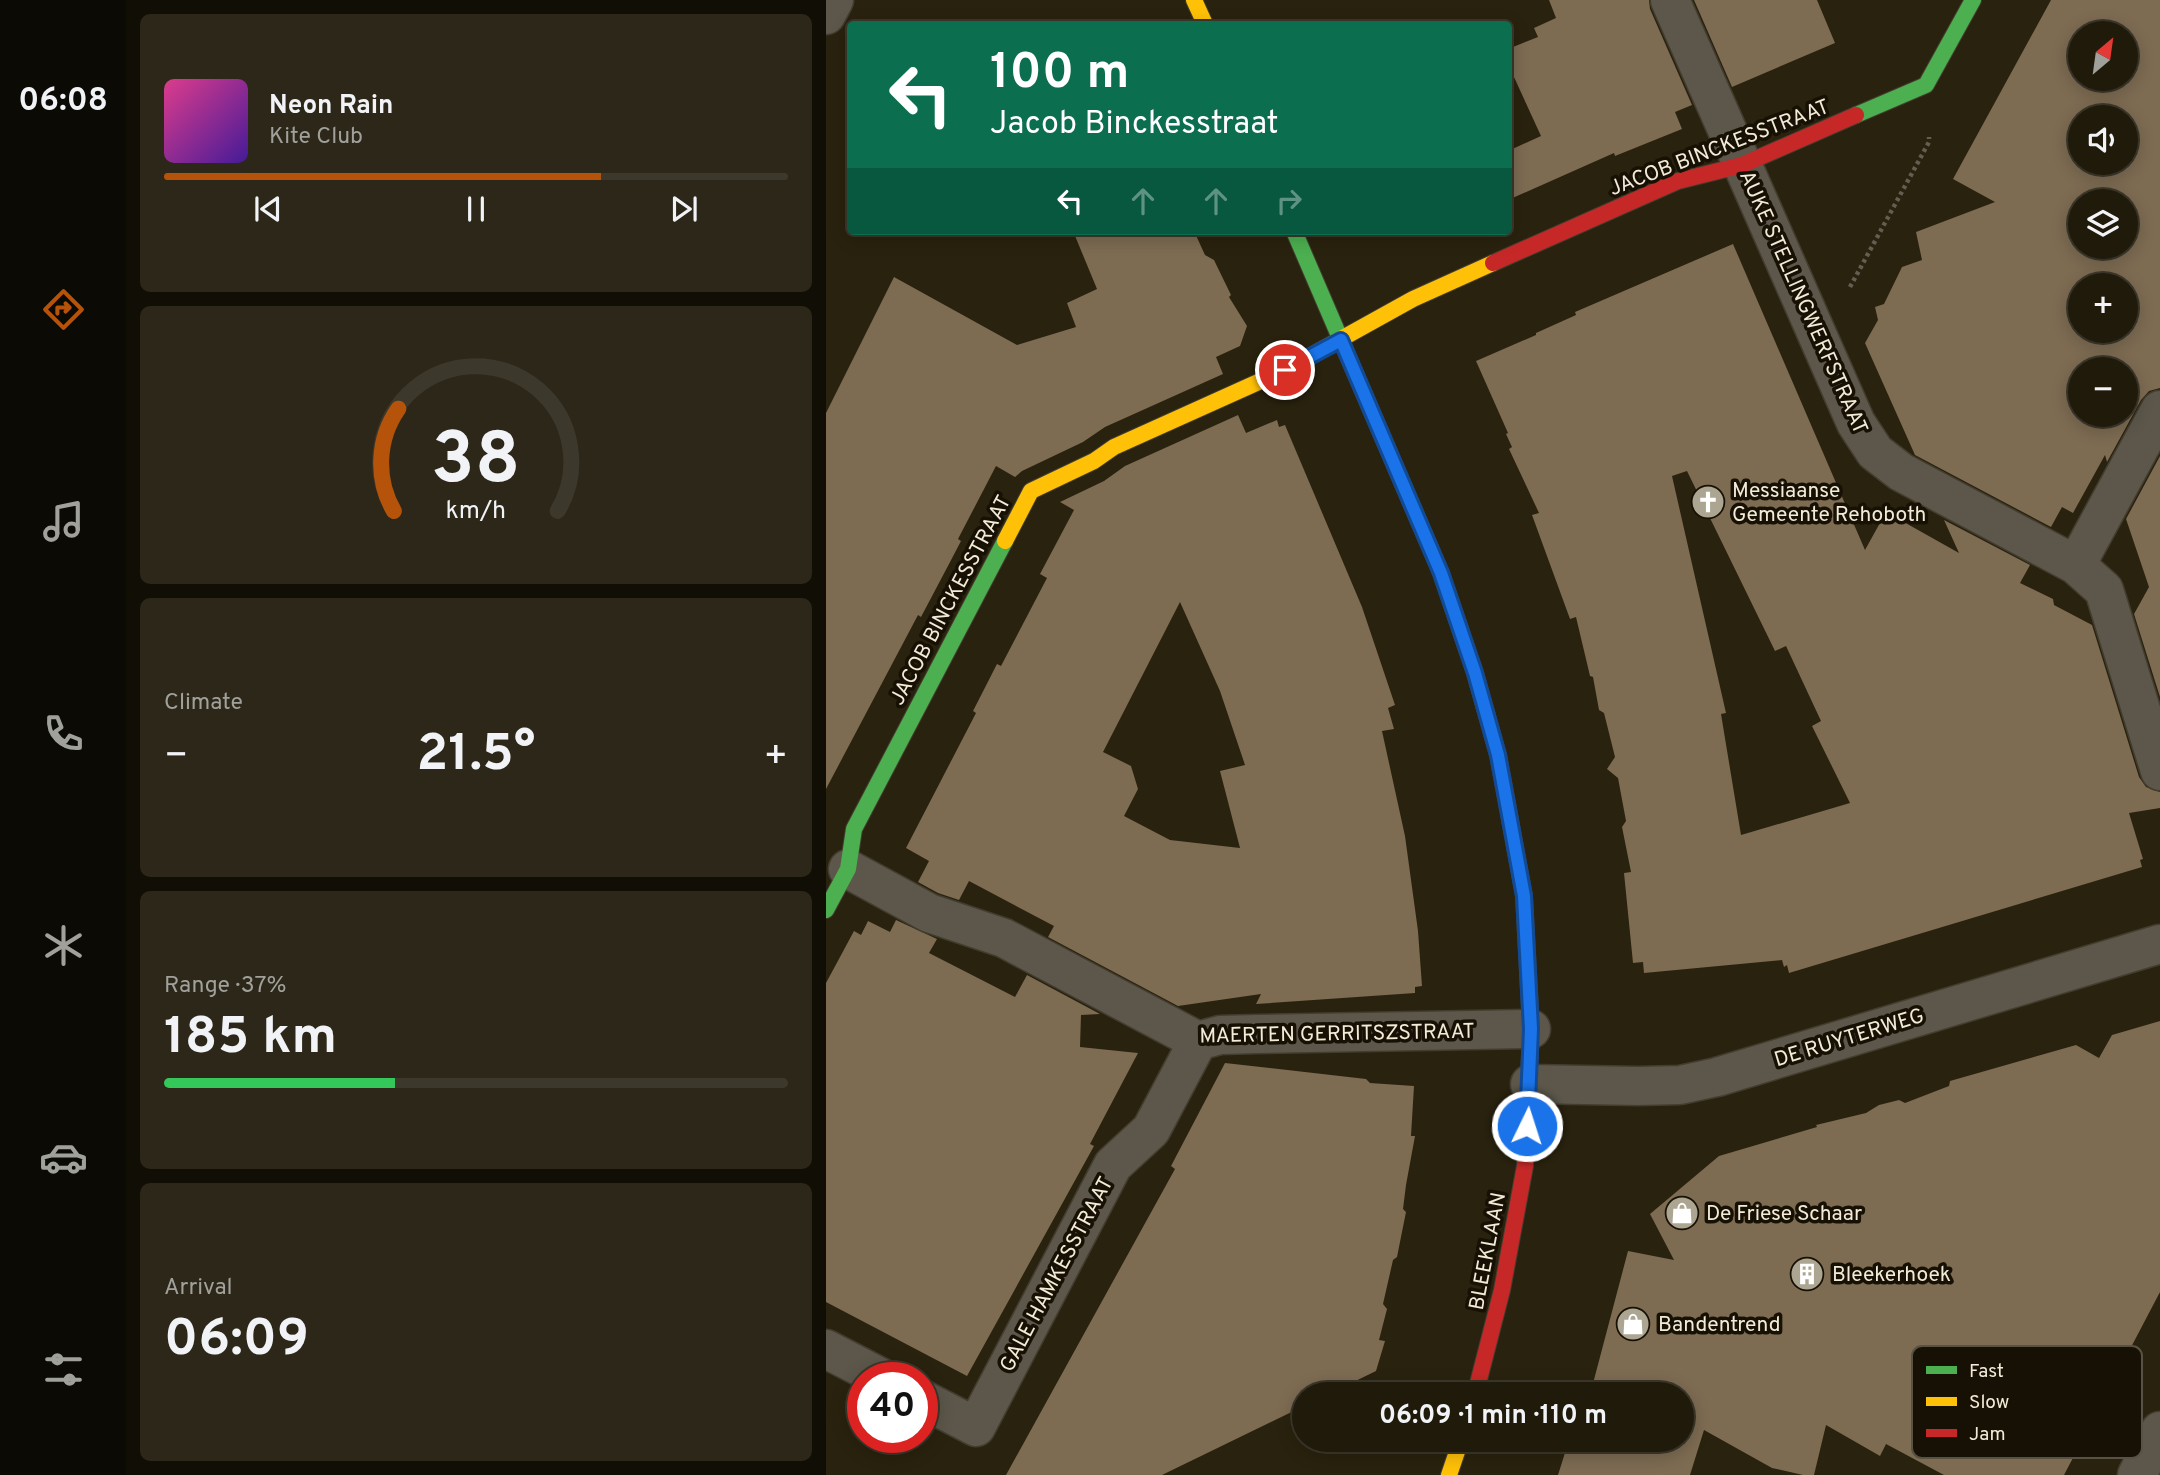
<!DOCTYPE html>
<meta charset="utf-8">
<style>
body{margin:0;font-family:Overpass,sans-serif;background:#2c2718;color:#f1f3f6;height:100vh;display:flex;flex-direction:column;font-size:26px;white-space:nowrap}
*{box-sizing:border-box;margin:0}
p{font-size:23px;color:#a1a19c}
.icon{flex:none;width:38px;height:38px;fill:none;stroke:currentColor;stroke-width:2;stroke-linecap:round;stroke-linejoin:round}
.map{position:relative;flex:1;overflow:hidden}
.panel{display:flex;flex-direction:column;gap:14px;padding:14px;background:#110e06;width:700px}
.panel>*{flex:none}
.banner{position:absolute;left:21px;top:21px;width:665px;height:214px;border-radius:7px;box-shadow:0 4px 18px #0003,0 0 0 2px #3c382b;background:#0b6e4f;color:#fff;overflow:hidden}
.needle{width:46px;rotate:29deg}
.fabs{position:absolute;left:1242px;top:21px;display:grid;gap:14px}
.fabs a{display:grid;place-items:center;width:70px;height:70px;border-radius:50%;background:#1f1a0a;box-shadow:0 4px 18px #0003,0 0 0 2px #3c382b;font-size:35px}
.speed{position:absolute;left:21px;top:1362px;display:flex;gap:14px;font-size:35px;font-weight:700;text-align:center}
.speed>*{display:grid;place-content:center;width:91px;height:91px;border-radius:50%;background:#1f1a0a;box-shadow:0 4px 18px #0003,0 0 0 2px #3c382b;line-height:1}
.speed .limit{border:10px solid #d22;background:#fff;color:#111}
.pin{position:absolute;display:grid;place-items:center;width:60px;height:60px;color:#fff;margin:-30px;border:4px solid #fff;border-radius:50%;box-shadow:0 2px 7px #0007}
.me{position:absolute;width:77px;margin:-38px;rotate:4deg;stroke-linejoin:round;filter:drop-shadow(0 0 5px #0008)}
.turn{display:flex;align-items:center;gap:24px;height:147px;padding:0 28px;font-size:32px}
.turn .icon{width:91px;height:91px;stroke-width:2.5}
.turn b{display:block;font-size:49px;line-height:60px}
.lanes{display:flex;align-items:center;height:66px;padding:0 28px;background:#0003;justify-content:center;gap:35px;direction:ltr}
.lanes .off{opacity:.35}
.big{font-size:52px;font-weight:700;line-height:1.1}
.panel .widget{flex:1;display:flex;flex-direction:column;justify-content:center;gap:10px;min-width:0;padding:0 24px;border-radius:10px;background:#2c2718}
.panel .dial{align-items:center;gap:0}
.dial svg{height:182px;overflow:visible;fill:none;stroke:#3c382b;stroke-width:7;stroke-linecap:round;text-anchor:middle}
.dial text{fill:#f1f3f6;stroke:none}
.song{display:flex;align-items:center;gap:21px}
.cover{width:84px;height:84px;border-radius:10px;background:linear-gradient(135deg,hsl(330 70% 55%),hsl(260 70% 35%))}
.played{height:7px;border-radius:4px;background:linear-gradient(90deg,#b45309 70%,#3c382b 70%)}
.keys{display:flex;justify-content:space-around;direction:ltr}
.heat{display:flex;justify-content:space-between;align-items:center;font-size:38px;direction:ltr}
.charge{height:10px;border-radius:5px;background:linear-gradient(90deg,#34c759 37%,#3c382b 0)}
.trip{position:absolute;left:466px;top:1382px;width:402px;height:70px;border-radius:35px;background:#1f1a0a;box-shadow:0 4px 18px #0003,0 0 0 2px #3c382b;font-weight:700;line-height:70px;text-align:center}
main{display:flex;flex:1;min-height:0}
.dock{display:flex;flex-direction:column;width:126px;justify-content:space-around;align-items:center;background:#0c0a04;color:#a1a19c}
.dock .icon{width:49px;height:49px}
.dock .current{color:#b45309}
.dock b{font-size:32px;color:#f1f3f6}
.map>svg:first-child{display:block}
.building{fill:#7d6b52;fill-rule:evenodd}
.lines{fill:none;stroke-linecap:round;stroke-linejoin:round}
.street-casing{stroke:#433d30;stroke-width:41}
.fast-casing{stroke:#433d30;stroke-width:18}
.slow-casing{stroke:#433d30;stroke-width:18}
.jam-casing{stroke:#433d30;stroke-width:18}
.path{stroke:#635e52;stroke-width:4.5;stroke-dasharray:3.5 3.5;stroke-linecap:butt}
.street{stroke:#5c574a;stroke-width:38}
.fast{stroke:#4caf50;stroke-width:16}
.slow{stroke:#ffc107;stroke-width:16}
.jam{stroke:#c62828;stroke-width:16}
.route-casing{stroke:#114b97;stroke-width:18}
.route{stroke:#1a73e8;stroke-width:12}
.labels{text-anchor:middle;stroke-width:7;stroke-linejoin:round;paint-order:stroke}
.street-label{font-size:21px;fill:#f3ebd8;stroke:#161104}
.poi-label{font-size:21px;fill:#f3ebd8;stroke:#161104;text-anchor:start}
.key{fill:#161104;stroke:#585244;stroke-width:2}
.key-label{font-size:19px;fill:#f3ebd8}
</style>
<main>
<nav class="dock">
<b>06:08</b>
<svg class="icon current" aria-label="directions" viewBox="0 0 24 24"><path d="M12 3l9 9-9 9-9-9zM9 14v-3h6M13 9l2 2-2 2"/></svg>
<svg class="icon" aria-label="music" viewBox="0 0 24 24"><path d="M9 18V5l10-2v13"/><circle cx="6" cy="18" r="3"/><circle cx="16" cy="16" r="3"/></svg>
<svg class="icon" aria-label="phone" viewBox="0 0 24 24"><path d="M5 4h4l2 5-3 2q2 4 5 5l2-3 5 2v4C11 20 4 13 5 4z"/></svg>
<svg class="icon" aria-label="climate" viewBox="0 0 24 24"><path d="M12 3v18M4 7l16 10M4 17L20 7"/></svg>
<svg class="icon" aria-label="car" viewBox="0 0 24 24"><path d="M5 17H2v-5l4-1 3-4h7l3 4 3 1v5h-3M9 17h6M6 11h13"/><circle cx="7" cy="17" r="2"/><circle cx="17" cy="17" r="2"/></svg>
<svg class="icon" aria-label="filters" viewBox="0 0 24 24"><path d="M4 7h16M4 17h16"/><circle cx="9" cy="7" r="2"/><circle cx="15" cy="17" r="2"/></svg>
</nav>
<section class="panel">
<div class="widget">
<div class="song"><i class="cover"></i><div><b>Neon Rain</b><p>Kite Club</p></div></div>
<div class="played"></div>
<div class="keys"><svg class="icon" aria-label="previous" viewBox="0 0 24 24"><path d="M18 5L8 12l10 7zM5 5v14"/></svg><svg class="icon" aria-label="pause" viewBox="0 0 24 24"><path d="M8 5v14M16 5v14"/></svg><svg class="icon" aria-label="next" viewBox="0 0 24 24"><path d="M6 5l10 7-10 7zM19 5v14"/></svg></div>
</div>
<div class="widget dial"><svg viewBox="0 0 100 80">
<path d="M14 69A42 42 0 1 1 86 69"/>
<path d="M14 69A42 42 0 0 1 16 24" stroke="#b45309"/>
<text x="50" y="56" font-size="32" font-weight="700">38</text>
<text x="50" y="72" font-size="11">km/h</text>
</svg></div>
<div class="widget"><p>Climate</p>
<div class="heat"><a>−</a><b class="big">21.5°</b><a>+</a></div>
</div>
<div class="widget"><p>Range · 37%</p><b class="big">185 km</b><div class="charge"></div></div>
<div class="widget"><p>Arrival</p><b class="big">06:09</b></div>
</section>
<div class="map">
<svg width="1334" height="1475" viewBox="0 0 1334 1475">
<rect width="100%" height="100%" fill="#29220e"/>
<path class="building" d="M 723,0 L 823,0 L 824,9 L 866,105 L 849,112 L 856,129 L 789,156 L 788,153 L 682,200 L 682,151 L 715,136 L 682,64 L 682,49 L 712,37 L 708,28 L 730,18 Z
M 868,0 L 991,0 L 1009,43 L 906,87 Z
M 1225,0 L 1334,0 L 1334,388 L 1323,391 L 1315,400 L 1281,462 L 1279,455 L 1247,513 L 1236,507 L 1225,527 L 1089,455 L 1039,343 L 1052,320 L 1049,307 L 1058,304 L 1076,267 L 1096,260 L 1090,232 L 1169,202 L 1127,179 ZM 1255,33 L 1300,33 L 1300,79 L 1255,79 ZM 1255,117 L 1300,117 L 1300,163 L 1255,163 ZM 1255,201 L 1300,201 L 1300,247 L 1255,247 ZM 1255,285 L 1300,285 L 1300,331 L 1255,331 ZM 1255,369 L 1300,369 L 1300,415 L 1255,415 Z
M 247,231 L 368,231 L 379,255 L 388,260 L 405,295 L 403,297 L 421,326 L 414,346 L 390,357 L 397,374 L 279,427 L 257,442 L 196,471 L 189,477 L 170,466 L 132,539 L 135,541 L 123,564 L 95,617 L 92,615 L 0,789 L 0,413 L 68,277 L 191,345 L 250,327 L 241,303 L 271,289 Z
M 907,244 L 1039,550 L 1060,512 L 1133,553 L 1118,520 L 1204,565 L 1194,583 L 1227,599 L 1228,605 L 1266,625 L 1313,777 L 1320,787 L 1334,792 L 1334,808 L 1303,813 L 1317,859 L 1314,860 L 1316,867 L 963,973 L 961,965 L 958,967 L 956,960 L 818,973 L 817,962 L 807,963 L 798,873 L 805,872 L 796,827 L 800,821 L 792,778 L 781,769 L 789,757 L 778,713 L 773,710 L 767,677 L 764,676 L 750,617 L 744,619 L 706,515 L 713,513 L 683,449 L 686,447 L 680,434 L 682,433 L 650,361 L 710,335 L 710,333 L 750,315 L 749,312 ZM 861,471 L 949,651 L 960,646 L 995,721 L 986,726 L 1024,803 L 915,835 L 895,714 L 900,713 L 846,476 Z
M 412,415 L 420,433 L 451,420 L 453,427 L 459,425 L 536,607 L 569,705 L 562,708 L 568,729 L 556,731 L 579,836 L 592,931 L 596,986 L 589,987 L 589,993 L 430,1004 L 435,994 L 352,1006 L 222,937 L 228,926 L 143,881 L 133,900 L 112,893 L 92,882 L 103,861 L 80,848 L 150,713 L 147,711 L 171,664 L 175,666 L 221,578 L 214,574 L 248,510 L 234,502 L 278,481 L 299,466 ZM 354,602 L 394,691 L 419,765 L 394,771 L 414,848 L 344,840 L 298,816 L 312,789 L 305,766 L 277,752 Z
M 1334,456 L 1334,697 L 1308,614 L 1323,587 L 1300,519 Z
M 70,920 L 111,939 L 103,953 L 189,997 L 201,975 L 274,1014 L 255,1015 L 254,1047 L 312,1053 L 264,1144 L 268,1146 L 141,1376 L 0,1302 L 0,983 L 28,931 L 35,935 L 42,921 L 64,932 Z
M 1334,1021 L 1334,1292 L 1238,1475 L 1118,1475 L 1060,1444 L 1054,1456 L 1000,1425 L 988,1475 L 977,1475 L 946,1468 L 878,1430 L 864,1475 L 732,1475 L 743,1440 L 856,1440 L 856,1395 L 757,1395 L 758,1390 L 765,1391 L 802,1251 L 848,1260 L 824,1214 L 893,1156 L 991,1127 L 990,1125 L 1040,1113 L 1053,1105 L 1073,1100 L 1079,1103 L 1123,1086 L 1124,1081 L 1250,1045 L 1273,1058 L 1286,1035 Z
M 399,1063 L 540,1079 L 544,1083 L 588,1086 L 585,1136 L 589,1136 L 580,1185 L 577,1209 L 580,1212 L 571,1257 L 567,1260 L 557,1304 L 561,1309 L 553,1340 L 559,1341 L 550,1371 L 501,1395 L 478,1395 L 478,1406 L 336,1475 L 180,1475 L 349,1169 L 345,1166 Z"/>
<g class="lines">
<defs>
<path id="street" d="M 844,0 L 1030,423 L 1049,452 L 1075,472 L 1250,565 L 1278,590 L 1334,771
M 0,15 L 8,0
M 1250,565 L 1334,410
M 22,869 L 103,913 L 178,938 L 372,1041 L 394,1035 L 431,1034 L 705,1029
M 704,1084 L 812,1086 L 854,1085 L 891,1077 L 1334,944
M 0,1349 L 54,1377
M 96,1399 L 150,1427 L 287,1165 L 325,1130 L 372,1041
M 1311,1475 L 1334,1431"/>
<path id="fast" d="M 1030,115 L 1100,85 L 1147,0
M 468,231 L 615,573 L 649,673 L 672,755 L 681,803
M 0,910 L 22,869 L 28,829 L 179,541"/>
<path id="slow" d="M 368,0 L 379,24
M 179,541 L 205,491 L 268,461 L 288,447 L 459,370 L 587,299 L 667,263
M 623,1475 L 635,1440"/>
<path id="jam" d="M 667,263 L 852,181 L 916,165 L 1030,115
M 649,1395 L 676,1290 L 699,1166 L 705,1029 L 698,896 L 681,803"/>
</defs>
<use href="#street" class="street-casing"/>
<use href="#fast" class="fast-casing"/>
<use href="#slow" class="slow-casing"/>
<use href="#jam" class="jam-casing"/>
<path class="path" d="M 1024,287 L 1103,142 L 1103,137"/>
<use href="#street" class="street"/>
<use href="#fast" class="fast"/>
<use href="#slow" class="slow"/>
<use href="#jam" class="jam"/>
</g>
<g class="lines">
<defs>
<path id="route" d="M 459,370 L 515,340 L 615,573 L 649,673 L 672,755 L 698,896 L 705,1029 L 701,1126"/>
</defs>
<use href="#route" class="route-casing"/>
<use href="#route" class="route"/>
</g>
<defs>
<symbol id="church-disc" viewBox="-11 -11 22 22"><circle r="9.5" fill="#aca591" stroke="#161104"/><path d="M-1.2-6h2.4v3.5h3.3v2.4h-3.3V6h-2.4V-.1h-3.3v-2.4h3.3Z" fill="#fff"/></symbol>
<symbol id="shop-disc" viewBox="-11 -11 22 22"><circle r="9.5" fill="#aca591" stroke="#161104"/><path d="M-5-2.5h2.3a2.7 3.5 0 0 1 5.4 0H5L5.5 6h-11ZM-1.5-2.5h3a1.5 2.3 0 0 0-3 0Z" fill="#fff"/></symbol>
<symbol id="building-disc" viewBox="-11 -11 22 22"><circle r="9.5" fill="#aca591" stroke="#161104"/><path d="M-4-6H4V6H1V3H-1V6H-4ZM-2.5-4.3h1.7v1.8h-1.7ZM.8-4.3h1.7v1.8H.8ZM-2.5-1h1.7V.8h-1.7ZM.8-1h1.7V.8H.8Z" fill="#fff"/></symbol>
</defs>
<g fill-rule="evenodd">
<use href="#church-disc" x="863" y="483" width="38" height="38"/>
<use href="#shop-disc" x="837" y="1194" width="38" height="38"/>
<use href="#building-disc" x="962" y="1255" width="38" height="38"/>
<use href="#shop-disc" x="788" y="1305" width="38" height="38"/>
</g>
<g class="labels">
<g class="street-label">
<text transform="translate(893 147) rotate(-21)" y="7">JACOB BINCKESSTRAAT</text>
<text transform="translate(978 302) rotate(66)" y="7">AUKE STELLINGWERFSTRAAT</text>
<text transform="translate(124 600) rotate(-62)" y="7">JACOB BINCKESSTRAAT</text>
<text transform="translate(511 1033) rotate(-1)" y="7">MAERTEN GERRITSZSTRAAT</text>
<text transform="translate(1023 1037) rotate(-17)" y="7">DE RUYTERWEG</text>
<text transform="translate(661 1251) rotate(-79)" y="7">BLEEKLAAN</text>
<text transform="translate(230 1274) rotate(-62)" y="7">GALE HAMKESSTRAAT</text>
</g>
<g class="poi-label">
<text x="906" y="497">Messiaanse<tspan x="906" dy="24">Gemeente Rehoboth</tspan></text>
<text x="880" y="1220">De Friese Schaar</text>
<text x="1006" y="1281">Bleekerhoek</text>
<text x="832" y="1331">Bandentrend</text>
</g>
</g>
<rect x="1086" y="1346" width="230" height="112" rx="10" class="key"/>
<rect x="1100" y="1366" width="31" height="8" fill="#4caf50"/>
<rect x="1100" y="1397" width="31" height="9" fill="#ffc107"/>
<rect x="1100" y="1429" width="31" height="8" fill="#c62828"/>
<g class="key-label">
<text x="1143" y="1377">Fast</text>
<text x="1143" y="1408">Slow</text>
<text x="1143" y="1440">Jam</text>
</g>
</svg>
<div class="fabs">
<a><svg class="needle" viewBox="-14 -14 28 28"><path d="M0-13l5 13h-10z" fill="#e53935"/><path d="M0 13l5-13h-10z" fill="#a1a19c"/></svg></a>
<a><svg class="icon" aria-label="sound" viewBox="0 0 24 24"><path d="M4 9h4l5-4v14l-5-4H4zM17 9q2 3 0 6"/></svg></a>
<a><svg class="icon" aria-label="layers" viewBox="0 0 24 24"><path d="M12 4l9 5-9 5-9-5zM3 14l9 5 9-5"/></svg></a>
<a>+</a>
<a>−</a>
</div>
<div class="speed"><div class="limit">40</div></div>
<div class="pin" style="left:459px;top:370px;background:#d93025"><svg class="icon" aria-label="arrive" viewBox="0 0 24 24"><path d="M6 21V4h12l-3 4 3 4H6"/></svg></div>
<svg class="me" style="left:701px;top:1126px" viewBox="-20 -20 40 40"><circle r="17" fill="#1a73e8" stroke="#fff" stroke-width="3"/><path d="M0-11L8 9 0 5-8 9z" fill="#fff"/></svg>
<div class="trip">06:09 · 1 min · 110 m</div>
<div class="banner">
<div class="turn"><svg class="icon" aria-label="left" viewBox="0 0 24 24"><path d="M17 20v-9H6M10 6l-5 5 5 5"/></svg><div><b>100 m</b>Jacob Binckesstraat</div></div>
<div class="lanes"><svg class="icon" aria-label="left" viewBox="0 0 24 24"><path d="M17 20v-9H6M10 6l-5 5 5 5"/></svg><svg class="icon off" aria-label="ahead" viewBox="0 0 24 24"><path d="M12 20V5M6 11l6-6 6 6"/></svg><svg class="icon off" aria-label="ahead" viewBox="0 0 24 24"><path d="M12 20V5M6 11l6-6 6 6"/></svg><svg class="icon off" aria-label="right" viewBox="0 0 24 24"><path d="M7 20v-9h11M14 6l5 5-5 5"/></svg></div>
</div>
</div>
</main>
